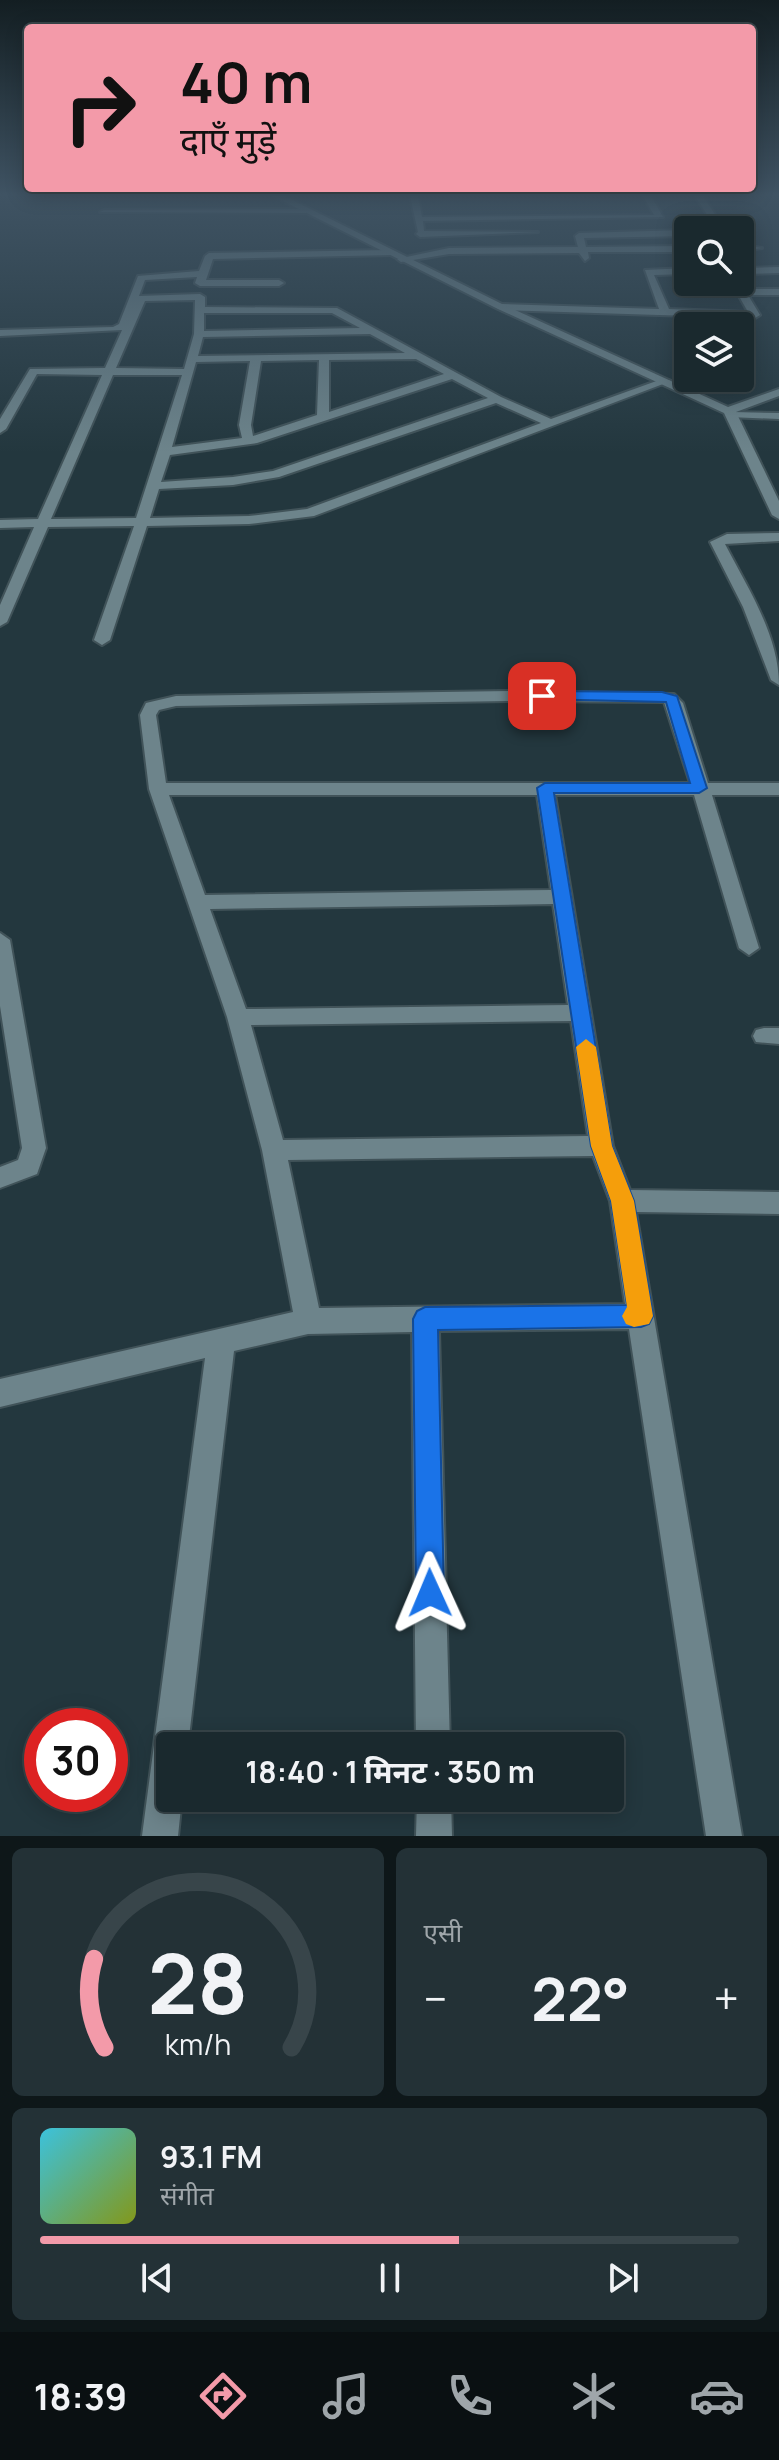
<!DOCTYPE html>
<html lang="hi">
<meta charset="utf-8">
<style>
body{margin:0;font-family:Manrope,"Noto Sans Devanagari",sans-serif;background:#233136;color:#f1f3f6;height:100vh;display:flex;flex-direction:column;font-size:30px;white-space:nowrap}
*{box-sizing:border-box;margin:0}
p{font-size:26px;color:#9fa6aa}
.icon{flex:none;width:44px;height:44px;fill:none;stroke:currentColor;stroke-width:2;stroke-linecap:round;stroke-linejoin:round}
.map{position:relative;height:1836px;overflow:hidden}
.side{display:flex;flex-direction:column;gap:12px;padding:12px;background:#0e1719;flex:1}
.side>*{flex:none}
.hud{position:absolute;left:24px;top:24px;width:732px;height:168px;border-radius:8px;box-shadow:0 4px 20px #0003,0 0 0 2px #38454a;background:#f39aa9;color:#111;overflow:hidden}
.controls{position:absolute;left:674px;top:216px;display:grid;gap:16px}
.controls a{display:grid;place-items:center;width:80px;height:80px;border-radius:8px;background:#1a292e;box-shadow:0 4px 20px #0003,0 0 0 2px #38454a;font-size:40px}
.speed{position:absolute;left:24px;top:1708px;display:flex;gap:16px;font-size:40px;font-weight:700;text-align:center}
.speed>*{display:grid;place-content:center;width:104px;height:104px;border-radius:50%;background:#1a292e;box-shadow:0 4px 20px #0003,0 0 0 2px #38454a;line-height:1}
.speed .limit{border:12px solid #d22;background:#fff;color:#111}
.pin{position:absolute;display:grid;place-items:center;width:68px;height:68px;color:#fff;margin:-34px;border-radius:16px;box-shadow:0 4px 12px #0006}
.me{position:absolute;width:88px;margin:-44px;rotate:359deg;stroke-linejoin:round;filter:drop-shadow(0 0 6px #0008)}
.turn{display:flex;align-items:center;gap:28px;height:168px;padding:0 24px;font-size:36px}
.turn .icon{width:104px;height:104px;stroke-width:2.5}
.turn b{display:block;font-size:56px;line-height:68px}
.big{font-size:60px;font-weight:700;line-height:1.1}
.side .widget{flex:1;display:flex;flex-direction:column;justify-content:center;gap:12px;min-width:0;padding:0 28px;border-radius:12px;background:#233136}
.side .dial{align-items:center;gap:0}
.dial svg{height:208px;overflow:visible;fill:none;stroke:#38454a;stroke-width:7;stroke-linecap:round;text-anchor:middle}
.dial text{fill:#f1f3f6;stroke:none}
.song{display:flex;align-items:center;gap:24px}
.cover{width:96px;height:96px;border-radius:12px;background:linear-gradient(135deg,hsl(190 70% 55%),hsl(70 70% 35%))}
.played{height:8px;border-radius:4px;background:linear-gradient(90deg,#f39aa9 60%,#38454a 60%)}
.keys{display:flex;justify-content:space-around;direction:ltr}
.heat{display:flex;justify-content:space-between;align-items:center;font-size:44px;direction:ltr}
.side .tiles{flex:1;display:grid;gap:12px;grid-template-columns:1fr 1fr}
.widget:last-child{grid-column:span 2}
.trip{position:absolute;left:156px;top:1732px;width:468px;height:80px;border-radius:8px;background:#1a292e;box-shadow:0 4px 20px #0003,0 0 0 2px #38454a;font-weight:700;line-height:80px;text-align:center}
.dock{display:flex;height:128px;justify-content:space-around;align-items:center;background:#0a1012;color:#9fa6aa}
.dock .icon{width:56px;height:56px}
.dock .selected{color:#f39aa9}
.dock b{font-size:36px;color:#f1f3f6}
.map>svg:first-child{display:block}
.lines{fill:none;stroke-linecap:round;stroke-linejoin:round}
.minor-casing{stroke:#415359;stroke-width:4}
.tertiary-casing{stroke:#415359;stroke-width:4}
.minor{fill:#6d848b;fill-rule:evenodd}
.tertiary{fill:#6d848b;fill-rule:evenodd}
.route{fill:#1a73e8;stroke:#114b97;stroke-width:2}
.slow{fill:#f59e0b}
</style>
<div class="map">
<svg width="779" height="1836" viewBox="0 0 779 1836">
<rect width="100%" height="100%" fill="#23373e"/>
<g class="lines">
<defs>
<path id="minor" d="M 410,196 L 418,196 L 422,217 L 654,215 L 643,196 L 651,196 L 663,217 L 423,221 L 424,231 L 538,232 L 420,237 L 416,234 L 418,232 Z
M 695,196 L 703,196 L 725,230 L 717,230 Z
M 309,209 L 306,213 L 100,212 L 104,210 Z
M 688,230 L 688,236 L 584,238 L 586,247 L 688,246 L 688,252 L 588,252 L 589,258 L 585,261 L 579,253 L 449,254 L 401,262 L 397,259 L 449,248 L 578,247 L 575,236 L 579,233 Z
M 740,245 L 762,248 L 740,251 Z
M 389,250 L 392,255 L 213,259 L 206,280 L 279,280 L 284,283 L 279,286 L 200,286 L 195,283 L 197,277 L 145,280 L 139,296 L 200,294 L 205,297 L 205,307 L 337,308 L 501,397 L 551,419 L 662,379 L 671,381 L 314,516 L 249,524 L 147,526 L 110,640 L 102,645 L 94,640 L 134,526 L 48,527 L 7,622 L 0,626 L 0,605 L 34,527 L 0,528 L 0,520 L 38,519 L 102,375 L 37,374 L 6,429 L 0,433 L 0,419 L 30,369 L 105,368 L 122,330 L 0,336 L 0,330 L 113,327 L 119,324 L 138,276 L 199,271 L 205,256 L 209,253 ZM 195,300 L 194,334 L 184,369 L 116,368 L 145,301 ZM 204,313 L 332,313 L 360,328 L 204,331 ZM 370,334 L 405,353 L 198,356 L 203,337 ZM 416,359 L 444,374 L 329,412 L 329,360 ZM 319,360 L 317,415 L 253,436 L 251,425 L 261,361 ZM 250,361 L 239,425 L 242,438 L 172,447 L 196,362 ZM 113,375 L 182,375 L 136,518 L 51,519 ZM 452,379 L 488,398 L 273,471 L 233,477 L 161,482 L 170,455 L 257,443 ZM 496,403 L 541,423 L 307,509 L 249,516 L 150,518 L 159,489 L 233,485 L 279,477 Z
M 779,267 L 779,273 L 740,274 L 740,268 Z
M 688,268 L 688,274 L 654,275 L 669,309 L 748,312 L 731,282 L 740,281 L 745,289 L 779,289 L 779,295 L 748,295 L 760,315 L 755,318 L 501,310 L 496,307 L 501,304 L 659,309 L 645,270 Z
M 733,412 L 779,413 L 779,419 L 729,417 L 727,415 Z
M 779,533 L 779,541 L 725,544 C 747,587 779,635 779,685 L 771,680 L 743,607 L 710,542 L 727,534 Z
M 515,691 L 674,694 L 683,703 L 708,783 L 779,783 L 779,795 L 712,795 L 759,948 L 749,955 L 739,948 L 694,795 L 555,795 L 613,1146 L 630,1190 L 779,1192 L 779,1214 L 636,1212 L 742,1836 L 706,1836 L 629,1329 L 439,1331 L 450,1746 L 416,1746 L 412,1332 L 308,1334 L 234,1351 L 188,1746 L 170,1746 L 170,1798 L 182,1798 L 178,1836 L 142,1836 L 205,1358 L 0,1407 L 0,1379 L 293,1312 L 262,1150 L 227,1017 L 149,789 L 140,715 L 146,703 L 176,696 ZM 515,701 L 664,702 L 690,783 L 166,783 L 156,715 L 159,710 L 176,706 ZM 169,795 L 537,795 L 551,890 L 205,895 ZM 553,904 L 568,1005 L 246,1009 L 210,909 ZM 571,1021 L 588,1136 L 283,1140 L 251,1025 ZM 593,1156 L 610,1201 L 625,1304 L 319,1308 L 288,1160 Z
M 0,933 L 10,940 L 46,1148 L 37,1174 L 0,1188 L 0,1167 L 18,1160 L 22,1148 L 0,1006 Z
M 764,1028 L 779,1028 L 779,1044 L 756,1042 L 753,1036 L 756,1030 Z
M 417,1798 L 451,1798 L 452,1836 L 416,1836 Z"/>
<path id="tertiary" d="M 273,196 L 284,196 L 504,305 L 728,407 L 779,389 L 779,396 L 736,412 L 779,501 L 779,519 L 772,515 L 724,413 L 498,309 Z"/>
</defs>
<use href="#minor" class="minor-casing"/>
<use href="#tertiary" class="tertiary-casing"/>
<use href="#minor" class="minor"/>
<use href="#tertiary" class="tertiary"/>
</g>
<linearGradient id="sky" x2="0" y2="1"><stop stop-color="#131e22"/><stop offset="0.43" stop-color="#3f5363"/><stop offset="1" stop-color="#3f5363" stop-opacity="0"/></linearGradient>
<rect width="779" height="453" fill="url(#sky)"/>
<path class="route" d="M 542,691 L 662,692 L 677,696 L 707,788 L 699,793 L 554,793 L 612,1146 L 634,1201 L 653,1316 L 649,1324 L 641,1327 L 438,1330 L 444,1593 L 440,1604 L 430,1608 L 420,1604 L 416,1593 L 413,1319 L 417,1311 L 425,1307 L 627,1305 L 611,1201 L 591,1146 L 537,788 L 545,783 L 690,783 L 666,702 L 537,699 L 537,693 Z"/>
<path class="slow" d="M 586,1039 L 596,1047 L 612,1146 L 634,1201 L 653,1316 L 649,1324 L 634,1327 L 626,1324 L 622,1316 L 627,1307 L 611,1201 L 591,1146 L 576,1047 Z"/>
</svg>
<div class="controls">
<a><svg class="icon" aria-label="search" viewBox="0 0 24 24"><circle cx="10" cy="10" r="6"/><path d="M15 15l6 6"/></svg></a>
<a><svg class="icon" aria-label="layers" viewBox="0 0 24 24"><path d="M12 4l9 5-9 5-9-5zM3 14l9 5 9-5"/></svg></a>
</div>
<div class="speed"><div class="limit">30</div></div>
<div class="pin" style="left:542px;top:696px;background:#d93025"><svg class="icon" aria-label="arrive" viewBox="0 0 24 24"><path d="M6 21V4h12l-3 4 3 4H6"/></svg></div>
<svg class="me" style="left:430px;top:1593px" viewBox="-20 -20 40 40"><path d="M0-17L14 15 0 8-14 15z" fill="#1a73e8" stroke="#fff" stroke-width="4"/></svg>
<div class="trip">18:40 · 1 मिनट · 350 m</div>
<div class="hud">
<div class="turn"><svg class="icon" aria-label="right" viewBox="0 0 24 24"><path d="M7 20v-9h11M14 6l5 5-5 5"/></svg><div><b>40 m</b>दाएँ मुड़ें</div></div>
</div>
</div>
<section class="side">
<div class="tiles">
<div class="widget dial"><svg viewBox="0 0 100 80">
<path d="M14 69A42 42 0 1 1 86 69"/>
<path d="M14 69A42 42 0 0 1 10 35" stroke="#f39aa9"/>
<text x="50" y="56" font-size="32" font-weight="700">28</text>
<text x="50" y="72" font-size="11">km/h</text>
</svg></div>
<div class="widget"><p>एसी</p>
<div class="heat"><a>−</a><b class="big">22°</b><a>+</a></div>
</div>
<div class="widget">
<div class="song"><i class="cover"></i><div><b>93.1 FM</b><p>संगीत</p></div></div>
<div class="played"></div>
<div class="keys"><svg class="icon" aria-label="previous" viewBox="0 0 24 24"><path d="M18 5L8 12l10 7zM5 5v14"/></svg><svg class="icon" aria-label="pause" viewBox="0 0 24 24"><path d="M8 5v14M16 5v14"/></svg><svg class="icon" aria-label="next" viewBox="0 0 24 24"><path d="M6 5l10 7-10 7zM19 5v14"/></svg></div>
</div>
</div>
</section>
<nav class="dock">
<b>18:39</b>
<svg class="icon selected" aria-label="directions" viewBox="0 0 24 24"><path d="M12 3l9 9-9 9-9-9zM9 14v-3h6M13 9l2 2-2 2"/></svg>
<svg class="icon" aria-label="music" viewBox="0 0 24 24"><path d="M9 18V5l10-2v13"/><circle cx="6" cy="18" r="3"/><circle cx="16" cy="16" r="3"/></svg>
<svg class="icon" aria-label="phone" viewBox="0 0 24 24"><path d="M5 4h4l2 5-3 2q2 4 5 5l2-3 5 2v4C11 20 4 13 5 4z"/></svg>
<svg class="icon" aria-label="climate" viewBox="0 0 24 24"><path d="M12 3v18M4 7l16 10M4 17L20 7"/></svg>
<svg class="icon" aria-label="car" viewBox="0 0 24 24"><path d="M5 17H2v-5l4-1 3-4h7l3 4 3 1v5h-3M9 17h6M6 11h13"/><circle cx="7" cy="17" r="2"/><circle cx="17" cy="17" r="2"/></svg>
</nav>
